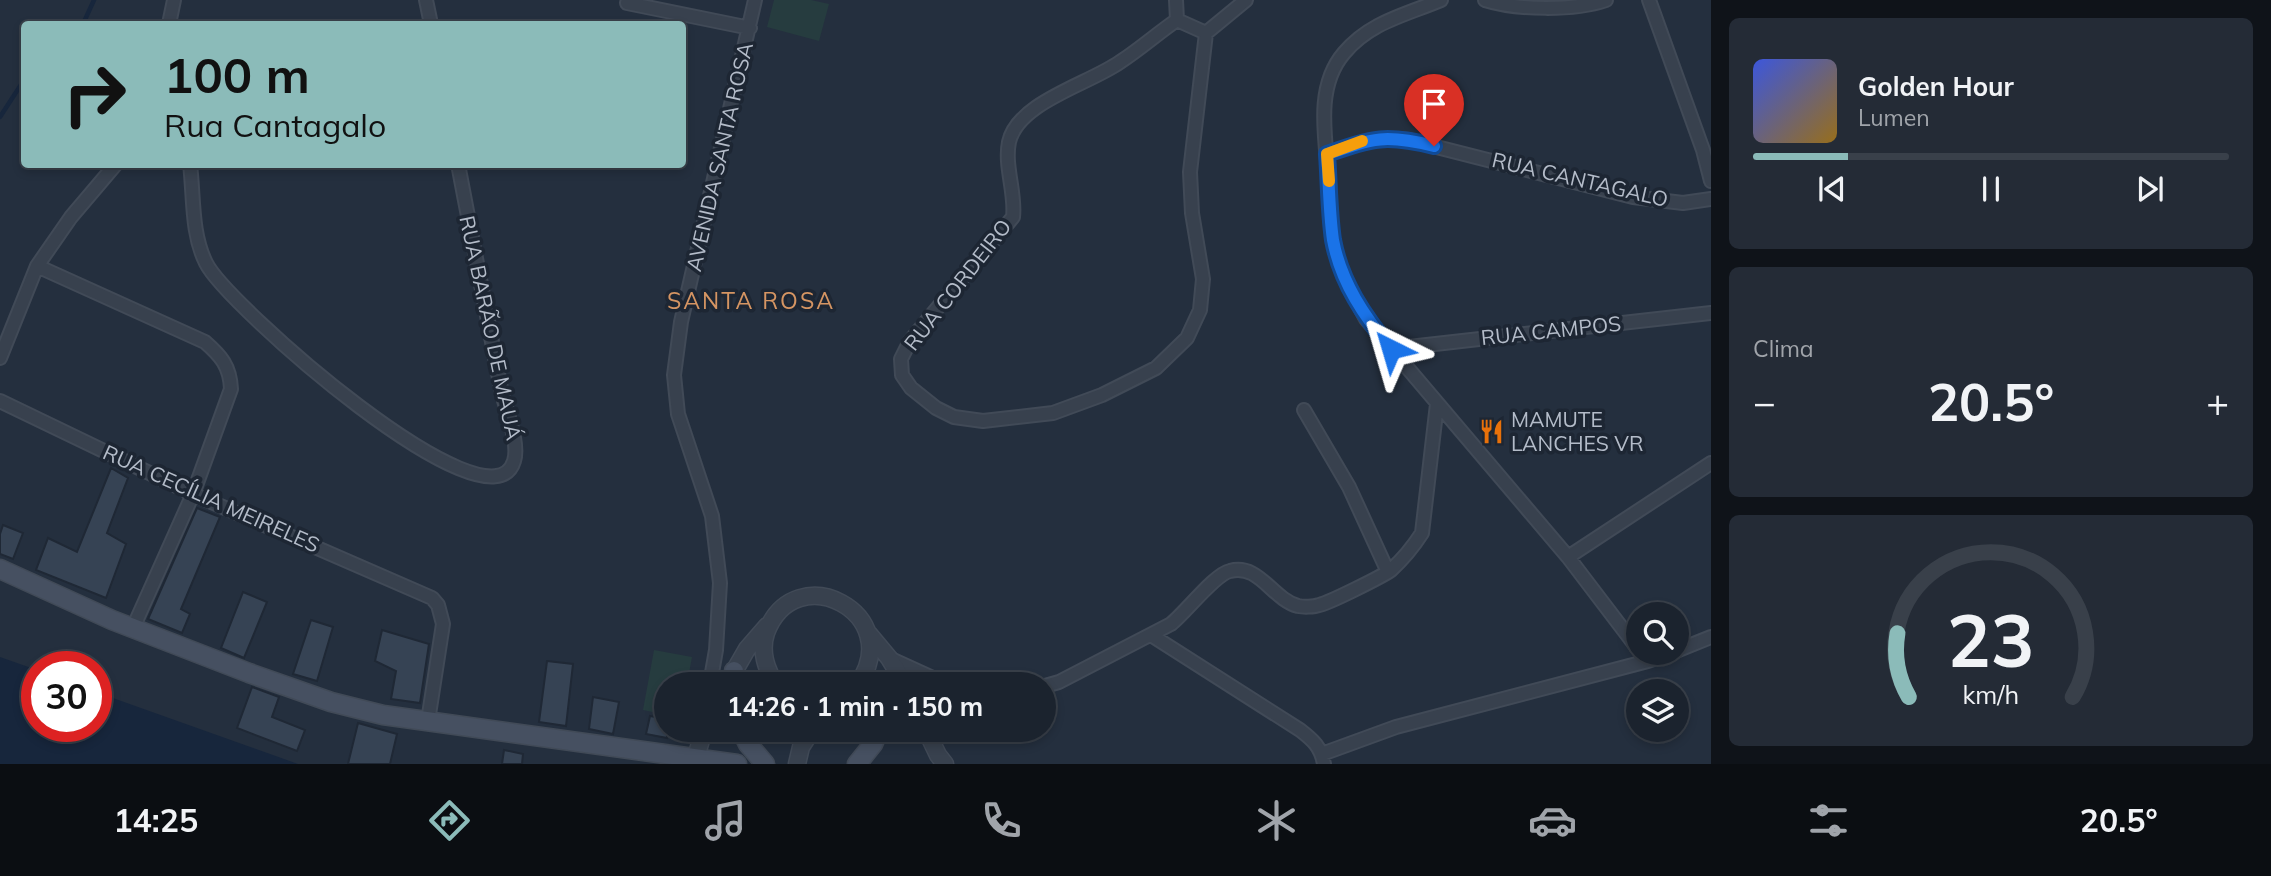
<!DOCTYPE html>
<html lang="pt">
<meta charset="utf-8">
<style>
body{margin:0;font-family:Mulish,sans-serif;background:#242b36;color:#f1f3f6;height:100vh;display:flex;flex-direction:column;font-size:26px;white-space:nowrap}
*{box-sizing:border-box;margin:0}
p{font-size:23px;color:#a0a4aa}
.icon{flex:none;width:38px;height:38px;fill:none;stroke:currentColor;stroke-width:2;stroke-linecap:round;stroke-linejoin:round}
.map{position:relative;flex:1;overflow:hidden}
.side{display:flex;flex-direction:column;gap:18px;padding:18px;background:#0f1319;width:560px}
.side>*{flex:none}
.top-card{position:absolute;left:21px;top:21px;width:665px;height:147px;border-radius:7px;box-shadow:0 4px 10px #0003,0 0 0 2px #39404a;background:#8bbbb9;color:#111;overflow:hidden}
.fabs{position:absolute;left:1626px;top:602px;display:grid;gap:14px}
.fabs a{display:grid;place-items:center;width:63px;height:63px;border-radius:50%;background:#1b232e;box-shadow:0 4px 10px #0003,0 0 0 2px #39404a;font-size:35px}
.speed{position:absolute;left:21px;top:651px;display:flex;gap:14px;font-size:35px;font-weight:700;text-align:center}
.speed>*{display:grid;place-content:center;width:91px;height:91px;border-radius:50%;background:#1b232e;box-shadow:0 4px 10px #0003,0 0 0 2px #39404a;line-height:1}
.speed .limit{border:10px solid #d22;background:#fff;color:#111}
.pin{position:absolute;display:grid;place-items:center;width:60px;height:60px;color:#fff;margin:-72px -30px;border-radius:50% 50% 50% 0;rotate:-45deg;box-shadow:0 0 7px #0007}
.pin .icon{rotate:45deg}
.me{position:absolute;width:77px;margin:-38px;rotate:320deg;stroke-linejoin:round;filter:drop-shadow(0 0 5px #0008)}
.turn{display:flex;align-items:center;gap:24px;height:147px;padding:0 28px;font-size:32px}
.turn .icon{width:91px;height:91px;stroke-width:2.5}
.turn b{display:block;font-size:49px;line-height:60px}
.big{font-size:52px;font-weight:700;line-height:1.1}
.side .widget{flex:1;display:flex;flex-direction:column;justify-content:center;gap:10px;min-width:0;padding:0 24px;border-radius:10px;background:#242b36}
.side .dial{align-items:center;gap:0}
.dial svg{height:182px;overflow:visible;fill:none;stroke:#39404a;stroke-width:7;stroke-linecap:round;text-anchor:middle}
.dial text{fill:#f1f3f6;stroke:none}
.song{display:flex;align-items:center;gap:21px}
.cover{width:84px;height:84px;border-radius:10px;background:linear-gradient(135deg,hsl(230 70% 55%),hsl(40 70% 35%))}
.played{height:7px;border-radius:4px;background:linear-gradient(90deg,#8bbbb9 20%,#39404a 20%)}
.keys{display:flex;justify-content:space-around;direction:ltr}
.heat{display:flex;justify-content:space-between;align-items:center;font-size:38px;direction:ltr}
.trip{position:absolute;left:654px;top:672px;width:402px;height:70px;border-radius:35px;background:#1b232e;box-shadow:0 4px 10px #0003,0 0 0 2px #39404a;font-weight:700;line-height:70px;text-align:center}
.dock{display:flex;height:112px;justify-content:space-around;align-items:center;background:#0b0e12;color:#a0a4aa}
.dock .icon{width:49px;height:49px}
.dock .current{color:#8bbbb9}
.dock b{font-size:32px;color:#f1f3f6}
main{display:flex;flex:1;min-height:0}
.map>svg:first-child{display:block}
.green{fill:#263c3f}
.water{fill:#17263c}
.lines{fill:none;stroke-linecap:round;stroke-linejoin:round}
.stream{stroke:#17263c;stroke-width:4.5}
.building{fill:#364354;stroke:#1f2835;stroke-width:2}
.minor-casing{stroke:#414a57;stroke-width:16}
.tertiary-casing{stroke:#414a57;stroke-width:19}
.secondary-casing{stroke:#414a57;stroke-width:21}
.minor{stroke:#38414e;stroke-width:12}
.tertiary{stroke:#38414e;stroke-width:16}
.secondary{stroke:#465061;stroke-width:18}
.route-casing{stroke:#114b97;stroke-width:18}
.route{stroke:#1a73e8;stroke-width:12}
.slow{stroke:#f59e0b;stroke-width:12}
.labels{text-anchor:middle;stroke-width:7;stroke-linejoin:round;paint-order:stroke}
.street-label{font-size:21px;fill:#b4bcc9;stroke:#1d2633}
.poi-label{font-size:21px;fill:#b4bcc9;stroke:#1d2633;text-anchor:start}
.neighbourhood-label{font-size:23px;letter-spacing:2px;fill:#d59563;stroke:#1d2633}
</style>
<main>
<div class="map">
<svg width="1711" height="764" viewBox="0 0 1711 764">
<rect width="100%" height="100%" fill="#242f3e"/>
<path class="green" d="M 774,0 L 811,0 L 829,4 L 819,41 L 767,27 Z
M 654,650 L 692,657 L 687,684 L 667,684 L 667,715 L 643,710 Z"/>
<path class="water" d="M 0,657 L 37,670 L 37,726 L 96,726 L 96,692 L 298,764 L 0,764 Z"/>
<g class="lines">
<path class="stream" d="M 83,24 L 94,0
M 0,117 L 24,80"/>
</g>
<path class="building" d="M 111,468 L 128,478 L 107,533 L 126,544 L 106,598 L 36,570 L 48,538 L 77,552 Z
M 197,508 L 220,517 L 181,609 L 190,614 L 182,633 L 148,619 Z
M 3,525 L 23,533 L 13,559 L 0,554 L 0,534 Z
M 243,592 L 267,602 L 244,658 L 221,648 Z
M 311,620 L 333,627 L 317,681 L 293,674 Z
M 382,630 L 429,644 L 420,703 L 391,699 L 396,671 L 375,661 Z
M 547,661 L 573,664 L 566,726 L 539,722 Z
M 252,687 L 279,697 L 272,717 L 305,730 L 297,751 L 237,728 Z
M 593,697 L 619,702 L 613,734 L 589,729 Z
M 650,716 L 667,719 L 667,738 L 646,734 Z
M 358,723 L 397,734 L 390,764 L 348,764 Z
M 504,750 L 523,754 L 522,764 L 502,764 Z"/>
<g class="lines">
<defs>
<path id="minor" d="M 426,0 L 431,24
M 1176,0 L 1177,20
M 1441,0 C 1405,15 1370,22 1344,53 C 1314,88 1326,140 1329,182 C 1330,201 1330,222 1333,241 C 1338,269 1353,294 1366,319 L 1568,557 L 1638,649
M 1485,0 C 1517,10 1574,11 1606,0
M 1649,0 L 1703,150 L 1711,181
M 627,3 L 750,28
M 1177,20 C 1158,33 1140,49 1120,62 C 1089,84 1018,102 1009,142 C 1004,166 1016,193 1013,217 L 910,341 L 901,359 L 902,375 L 911,388 L 936,408 L 954,417 L 983,421 L 1053,413 L 1102,395 L 1156,368 L 1187,338 L 1200,310 L 1203,279 L 1192,213 L 1190,172 L 1206,33 L 1246,0
M 1177,20 L 1206,33
M 169,24 L 174,0
M 1327,154 C 1357,143 1377,136 1409,140 L 1633,197 L 1683,203 L 1711,199
M 190,164 C 194,197 191,233 206,263 C 226,304 491,538 514,461 C 520,443 505,408 501,389 C 486,314 472,239 458,164
M 37,266 L 205,342 C 221,356 230,366 231,389 L 193,494 L 133,628
M 1391,349 L 1711,313
M 0,358 L 37,266 L 71,217 L 116,164
M 0,401 L 193,494 L 432,598 L 438,605 L 443,624 L 428,721
M 1304,410 L 1349,487 L 1388,572
M 1568,557 L 1711,463
M 1151,635 L 1300,730 C 1313,740 1321,747 1324,764
M 1676,651 L 1711,637
M 889,658 L 935,679 L 955,684
M 710,684 L 716,650 L 720,583 L 712,516 L 678,414 L 674,375 L 681,322 L 755,0
M 1045,686 L 1059,682 L 1171,624 C 1186,612 1215,574 1230,571 C 1259,563 1272,599 1298,606 C 1303,607 1314,607 1319,605 C 1329,603 1383,576 1391,570 C 1403,559 1413,547 1422,533 L 1437,404
M 1322,754 L 1396,727 L 1648,661 L 1671,653"/>
<path id="tertiary" d="M 869,634 L 889,658 L 905,684
M 728,682 L 747,649 L 767,626
M 776,684 C 766,670 760,651 766,633 C 795,555 907,614 858,684
M 926,730 L 938,755 L 945,764
M 696,757 L 704,730
M 797,764 L 801,747 L 812,730"/>
<path id="secondary" d="M 0,569 L 112,620 L 249,673 L 331,702 L 383,715 L 737,764
M 734,671 L 734,684
M 860,682 L 863,684
M 741,730 L 748,744 L 765,764
M 857,764 L 873,744 L 879,730"/>
</defs>
<use href="#minor" class="minor-casing"/>
<use href="#tertiary" class="tertiary-casing"/>
<use href="#secondary" class="secondary-casing"/>
<use href="#minor" class="minor"/>
<use href="#tertiary" class="tertiary"/>
<use href="#secondary" class="secondary"/>
</g>
<g class="lines">
<defs>
<path id="route" d="M 1391,349 C 1365,317 1341,283 1333,240 C 1329,212 1329,182 1327,154 C 1374,138 1385,134 1434,146"/>
</defs>
<use href="#route" class="route-casing"/>
<use href="#route" class="route"/>
<path class="slow" d="M 1329,181 L 1327,154 L 1362,141"/>
</g>
<defs>
<symbol id="restaurant-bare" viewBox="-9 -9 18 18"><path d="M-5-6h1v4h1v-4h1v4h1v-4h1v5L-1.5 .5V6h-2V.5L-5-1ZM5-6V6H3V1.5H1.5Q1.5-4 5-6Z" fill="#e8710a" stroke="#1d2633" stroke-width="2.5" paint-order="stroke"/></symbol>
</defs>
<g fill-rule="evenodd">
<use href="#restaurant-bare" x="1474" y="414" width="35" height="35"/>
</g>
<g class="labels">
<g class="street-label">
<text transform="translate(720 157) rotate(-77)" y="7">AVENIDA SANTA ROSA</text>
<text transform="translate(1580 180) rotate(13)" y="7">RUA CANTAGALO</text>
<text transform="translate(958 285) rotate(-52)" y="7">RUA CORDEIRO</text>
<text transform="translate(490 328) rotate(78)" y="7">RUA BARÃO DE MAUÁ</text>
<text transform="translate(1551 331) rotate(-6)" y="7">RUA CAMPOS</text>
<text transform="translate(211 499) rotate(24)" y="7">RUA CECÍLIA MEIRELES</text>
</g>
<g class="poi-label">
<text x="1511" y="427">MAMUTE<tspan x="1511" dy="24">LANCHES VR</tspan></text>
</g>
<g class="neighbourhood-label">
<text x="751" y="309">SANTA ROSA</text>
</g>
</g>
</svg>
<div class="fabs">
<a><svg class="icon" aria-label="search" viewBox="0 0 24 24"><circle cx="10" cy="10" r="6"/><path d="M15 15l6 6"/></svg></a>
<a><svg class="icon" aria-label="layers" viewBox="0 0 24 24"><path d="M12 4l9 5-9 5-9-5zM3 14l9 5 9-5"/></svg></a>
</div>
<div class="speed"><div class="limit">30</div></div>
<div class="pin" style="left:1434px;top:146px;background:#d93025"><svg class="icon" aria-label="arrive" viewBox="0 0 24 24"><path d="M6 21V4h12l-3 4 3 4H6"/></svg></div>
<svg class="me" style="left:1391px;top:349px" viewBox="-20 -20 40 40"><path d="M0-17L14 15 0 8-14 15z" fill="#1a73e8" stroke="#fff" stroke-width="4"/></svg>
<div class="trip">14:26 · 1 min · 150 m</div>
<div class="top-card">
<div class="turn"><svg class="icon" aria-label="right" viewBox="0 0 24 24"><path d="M7 20v-9h11M14 6l5 5-5 5"/></svg><div><b>100 m</b>Rua Cantagalo</div></div>
</div>
</div>
<section class="side">
<div class="widget">
<div class="song"><i class="cover"></i><div><b>Golden Hour</b><p>Lumen</p></div></div>
<div class="played"></div>
<div class="keys"><svg class="icon" aria-label="previous" viewBox="0 0 24 24"><path d="M18 5L8 12l10 7zM5 5v14"/></svg><svg class="icon" aria-label="pause" viewBox="0 0 24 24"><path d="M8 5v14M16 5v14"/></svg><svg class="icon" aria-label="next" viewBox="0 0 24 24"><path d="M6 5l10 7-10 7zM19 5v14"/></svg></div>
</div>
<div class="widget"><p>Clima</p>
<div class="heat"><a>−</a><b class="big">20.5°</b><a>+</a></div>
</div>
<div class="widget dial"><svg viewBox="0 0 100 80">
<path d="M14 69A42 42 0 1 1 86 69"/>
<path d="M14 69A42 42 0 0 1 9 41" stroke="#8bbbb9"/>
<text x="50" y="56" font-size="32" font-weight="700">23</text>
<text x="50" y="72" font-size="11">km/h</text>
</svg></div>
</section>
</main>
<nav class="dock">
<b>14:25</b>
<svg class="icon current" aria-label="directions" viewBox="0 0 24 24"><path d="M12 3l9 9-9 9-9-9zM9 14v-3h6M13 9l2 2-2 2"/></svg>
<svg class="icon" aria-label="music" viewBox="0 0 24 24"><path d="M9 18V5l10-2v13"/><circle cx="6" cy="18" r="3"/><circle cx="16" cy="16" r="3"/></svg>
<svg class="icon" aria-label="phone" viewBox="0 0 24 24"><path d="M5 4h4l2 5-3 2q2 4 5 5l2-3 5 2v4C11 20 4 13 5 4z"/></svg>
<svg class="icon" aria-label="climate" viewBox="0 0 24 24"><path d="M12 3v18M4 7l16 10M4 17L20 7"/></svg>
<svg class="icon" aria-label="car" viewBox="0 0 24 24"><path d="M5 17H2v-5l4-1 3-4h7l3 4 3 1v5h-3M9 17h6M6 11h13"/><circle cx="7" cy="17" r="2"/><circle cx="17" cy="17" r="2"/></svg>
<svg class="icon" aria-label="filters" viewBox="0 0 24 24"><path d="M4 7h16M4 17h16"/><circle cx="9" cy="7" r="2"/><circle cx="15" cy="17" r="2"/></svg>
<b>20.5°</b>
</nav>
